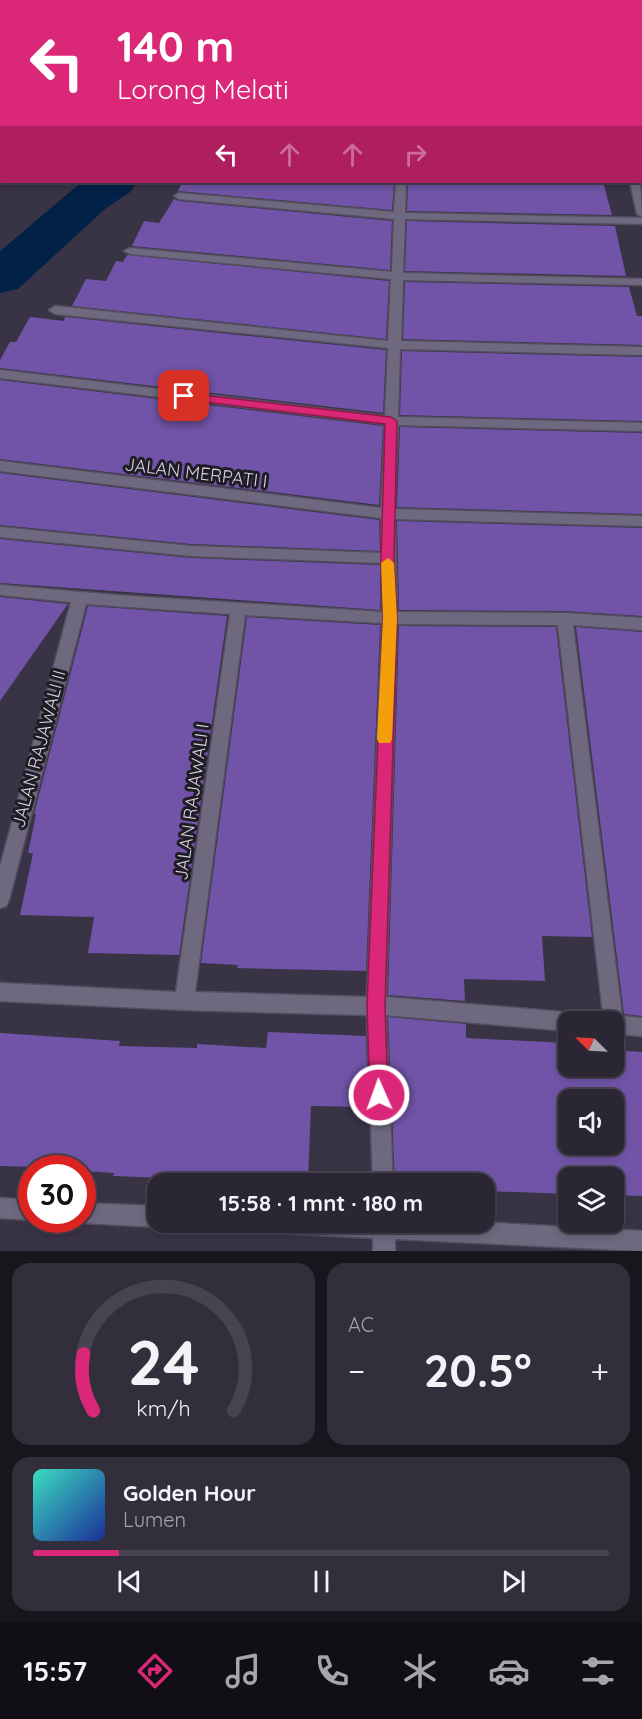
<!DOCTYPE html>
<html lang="id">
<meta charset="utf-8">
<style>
body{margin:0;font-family:Quicksand,sans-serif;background:#332e3c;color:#f1f3f6;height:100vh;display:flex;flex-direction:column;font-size:22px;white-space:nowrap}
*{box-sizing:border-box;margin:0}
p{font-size:20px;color:#a6a5ac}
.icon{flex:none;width:33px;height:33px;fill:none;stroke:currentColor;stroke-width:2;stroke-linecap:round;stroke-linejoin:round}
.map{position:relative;height:1251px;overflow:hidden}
.panel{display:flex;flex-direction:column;gap:12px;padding:12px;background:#18151d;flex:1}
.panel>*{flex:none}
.hud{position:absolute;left:0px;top:0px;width:642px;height:183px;box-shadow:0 3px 9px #0003,0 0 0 2px #47434f;background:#db2777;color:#fff;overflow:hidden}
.needle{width:39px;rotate:294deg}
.buttons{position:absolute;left:558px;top:1011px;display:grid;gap:12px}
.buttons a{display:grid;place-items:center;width:66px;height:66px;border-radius:12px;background:#2b2634;box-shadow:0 3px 9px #0003,0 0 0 2px #47434f;font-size:30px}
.speed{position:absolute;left:18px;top:1155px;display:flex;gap:12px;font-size:30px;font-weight:700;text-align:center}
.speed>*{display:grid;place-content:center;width:78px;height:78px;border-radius:50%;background:#2b2634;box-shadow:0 3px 9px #0003,0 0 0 2px #47434f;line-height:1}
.speed .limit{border:9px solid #d22;background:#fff;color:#111}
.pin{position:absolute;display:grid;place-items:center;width:51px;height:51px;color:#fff;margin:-26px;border-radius:12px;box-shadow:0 3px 9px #0006}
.me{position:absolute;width:66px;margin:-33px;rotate:358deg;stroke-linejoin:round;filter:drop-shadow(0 0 4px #0008)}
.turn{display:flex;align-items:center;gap:21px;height:126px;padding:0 18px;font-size:27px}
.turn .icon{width:78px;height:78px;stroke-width:2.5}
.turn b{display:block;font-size:42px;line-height:51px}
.lanes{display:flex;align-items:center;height:57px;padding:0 18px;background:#0003;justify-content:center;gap:30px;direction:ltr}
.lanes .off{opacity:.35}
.big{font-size:45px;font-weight:700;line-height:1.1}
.panel .widget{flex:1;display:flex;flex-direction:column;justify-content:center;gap:9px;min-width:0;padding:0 21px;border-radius:18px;background:#332e3c}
.panel .dial{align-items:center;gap:0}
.dial svg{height:156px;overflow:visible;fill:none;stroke:#47434f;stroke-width:7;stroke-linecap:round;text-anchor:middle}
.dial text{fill:#f1f3f6;stroke:none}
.song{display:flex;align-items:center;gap:18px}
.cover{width:72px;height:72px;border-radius:9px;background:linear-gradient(135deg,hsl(170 70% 55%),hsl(230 70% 35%))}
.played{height:6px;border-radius:3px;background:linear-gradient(90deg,#db2777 15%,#47434f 15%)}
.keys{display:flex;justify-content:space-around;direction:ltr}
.heat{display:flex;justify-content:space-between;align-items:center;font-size:33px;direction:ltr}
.panel .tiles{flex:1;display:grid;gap:12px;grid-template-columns:1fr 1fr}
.widget:last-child{grid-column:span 2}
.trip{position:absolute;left:147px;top:1173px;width:348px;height:60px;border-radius:18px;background:#2b2634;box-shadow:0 3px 9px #0003,0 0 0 2px #47434f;font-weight:700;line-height:60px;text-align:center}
.menu{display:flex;height:96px;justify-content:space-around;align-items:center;background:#110f15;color:#a6a5ac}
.menu .icon{width:42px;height:42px}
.menu .current{color:#db2777}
.menu b{font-size:27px;color:#f1f3f6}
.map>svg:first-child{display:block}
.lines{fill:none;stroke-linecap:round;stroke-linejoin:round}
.river{fill:#022146;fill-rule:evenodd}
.building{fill:#7154a7;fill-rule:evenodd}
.minor-casing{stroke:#544f5f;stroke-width:3}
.minor{fill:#6f697f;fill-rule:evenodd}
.route{fill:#db2777;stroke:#8e194d;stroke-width:1.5}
.slow{fill:#f59e0b}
.labels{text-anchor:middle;stroke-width:6;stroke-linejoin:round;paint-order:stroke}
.street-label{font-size:18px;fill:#d8d5e1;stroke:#1f1c25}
</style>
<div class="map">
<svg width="642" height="1251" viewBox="0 0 642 1251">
<rect width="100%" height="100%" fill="#393346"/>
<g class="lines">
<path class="river" d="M 373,0 L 412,0 L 372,2 Z
M 82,182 L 137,182 L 130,192 L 105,209 L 18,289 L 0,293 L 0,251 Z"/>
</g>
<path class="building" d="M 182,182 L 394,182 L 392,210 L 178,191 Z
M 408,182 L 603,182 L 612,215 L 407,211 Z
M 174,199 L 179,201 L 392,221 L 390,270 L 132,246 L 144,221 L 159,223 Z
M 407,221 L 615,226 L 626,276 L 405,271 Z
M 127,255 L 389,281 L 386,339 L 72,306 L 86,279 L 106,281 L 116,261 L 123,262 Z
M 405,282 L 629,287 L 637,316 L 642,316 L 642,345 L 403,339 Z
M 30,317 L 64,321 L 65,317 L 386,350 L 383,413 L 0,368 L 0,360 L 10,342 L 16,342 Z
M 402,351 L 642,357 L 642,421 L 400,415 Z
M 0,380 L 383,426 L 379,505 L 0,459 Z
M 400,427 L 642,433 L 642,514 L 397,507 Z
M 0,473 L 379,520 L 380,551 L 191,544 L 0,525 Z
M 397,521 L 642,528 L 642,616 L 565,611 L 399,610 Z
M 0,539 L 191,558 L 380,565 L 380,610 L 0,583 Z
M 0,597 L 68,604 L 0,701 Z
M 88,606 L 227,616 L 179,955 L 88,953 L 94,917 L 20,915 L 33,853 L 28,853 L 36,814 L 34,814 Z
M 247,617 L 380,625 L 366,971 L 237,968 L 238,965 L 201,963 Z
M 399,626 L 556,627 L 592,937 L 542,936 L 545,981 L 464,979 L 465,1001 L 388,995 Z
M 576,627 L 642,632 L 642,1016 L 624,1014 Z
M 388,1017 L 466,1024 L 466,1038 L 566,1043 L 566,1048 L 568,1048 L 568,1066 L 614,1066 L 614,1050 L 642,1052 L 642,1196 L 614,1195 L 614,1178 L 568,1178 L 568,1194 L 484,1191 L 484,1184 L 395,1184 ZM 568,1100 L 614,1100 L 614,1144 L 568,1144 Z
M 268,1032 L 366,1036 L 368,1107 L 311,1106 L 308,1179 L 167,1173 L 167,1178 L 113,1176 L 114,1173 L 82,1171 L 82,1168 L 0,1166 L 0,1033 L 120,1041 L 119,1046 L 197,1048 L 197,1044 L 266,1048 Z"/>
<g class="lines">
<defs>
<path id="minor" d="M 589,0 L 597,0 L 597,2 L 589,2 Z
M 640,28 L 642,28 L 642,34 L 640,34 Z
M 640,65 L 642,65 L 642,71 L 640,71 Z
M 640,112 L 642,112 L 642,118 L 640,118 Z
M 640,164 L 642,164 L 642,170 L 640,170 Z
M 396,182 L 406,182 L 405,213 L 642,218 L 642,224 L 405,219 L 403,273 L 642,279 L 642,285 L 403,280 L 401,341 L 642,347 L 642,355 L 400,349 L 398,417 L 642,423 L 642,431 L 398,425 L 395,501 L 395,509 L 642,516 L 642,526 L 395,519 L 397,612 L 565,613 L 642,618 L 642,630 L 573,625 L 622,1016 L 642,1018 L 642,1036 L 614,1034 L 614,1022 L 604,1022 L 558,625 L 397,624 L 386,997 L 575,1013 L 582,1015 L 584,1022 L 568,1022 L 568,1031 L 386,1015 L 393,1184 L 373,1184 L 367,1015 L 184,1010 L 0,1001 L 0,983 L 176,992 L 230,614 L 86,604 L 9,900 L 6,906 L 0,908 L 0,867 L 71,602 L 0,595 L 0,585 L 116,595 L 382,612 L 382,563 L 191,556 L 0,537 L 0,527 L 191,546 L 382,553 L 381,518 L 0,471 L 0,461 L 381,508 L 385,424 L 0,378 L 0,370 L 385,416 L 388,348 L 55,314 L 49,310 L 55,306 L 388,341 L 391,279 L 130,254 L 124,251 L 130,248 L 392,272 L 394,219 L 179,199 L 174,196 L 179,193 L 394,212 ZM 245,615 L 382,623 L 367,997 L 195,992 Z
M 630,182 L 640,182 L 642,217 L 637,214 Z
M 0,1198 L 32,1200 L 32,1220 L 34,1220 L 32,1220 L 0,1218 Z
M 82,1203 L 158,1206 L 158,1222 L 166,1222 L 158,1227 L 82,1223 L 74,1220 L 82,1220 Z
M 265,1222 L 478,1222 L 642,1231 L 642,1251 L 395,1239 L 395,1251 L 373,1251 L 373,1238 L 275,1233 L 268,1229 Z"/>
</defs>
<use href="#minor" class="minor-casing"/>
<use href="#minor" class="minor"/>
</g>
<path class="route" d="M 184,393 L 391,417 L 397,421 L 394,558 L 397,618 L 385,1006 L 388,1095 L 386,1101 L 379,1104 L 373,1101 L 370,1095 L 367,1006 L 383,618 L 381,558 L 385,424 L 180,399 L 178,396 Z"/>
<path class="slow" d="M 388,558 L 394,563 L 397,618 L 392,739 L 390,743 L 379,743 L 377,739 L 383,618 L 381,563 Z"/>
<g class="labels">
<g class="street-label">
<text transform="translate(196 473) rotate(7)" y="6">JALAN MERPATI I</text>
<text transform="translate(39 749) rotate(-75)" y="6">JALAN RAJAWALI II</text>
<text transform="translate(192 802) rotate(-82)" y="6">JALAN RAJAWALI I</text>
</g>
</g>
</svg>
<div class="buttons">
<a><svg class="needle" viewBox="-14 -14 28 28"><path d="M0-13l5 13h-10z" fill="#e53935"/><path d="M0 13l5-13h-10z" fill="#a6a5ac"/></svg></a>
<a><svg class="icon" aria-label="sound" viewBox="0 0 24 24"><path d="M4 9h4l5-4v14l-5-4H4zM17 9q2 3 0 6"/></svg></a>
<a><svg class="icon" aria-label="layers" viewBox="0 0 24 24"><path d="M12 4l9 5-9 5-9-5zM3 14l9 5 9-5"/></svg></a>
</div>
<div class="speed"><div class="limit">30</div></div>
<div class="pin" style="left:184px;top:396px;background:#d93025"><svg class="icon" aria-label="arrive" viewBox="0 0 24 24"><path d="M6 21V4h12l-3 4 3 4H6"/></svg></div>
<svg class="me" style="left:379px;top:1095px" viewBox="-20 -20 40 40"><circle r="17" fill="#db2777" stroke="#fff" stroke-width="3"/><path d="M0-11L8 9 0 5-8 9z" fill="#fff"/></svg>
<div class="trip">15:58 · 1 mnt · 180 m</div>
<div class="hud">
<div class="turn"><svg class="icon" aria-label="left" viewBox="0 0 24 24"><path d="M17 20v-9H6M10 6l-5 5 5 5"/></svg><div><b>140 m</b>Lorong Melati</div></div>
<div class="lanes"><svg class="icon" aria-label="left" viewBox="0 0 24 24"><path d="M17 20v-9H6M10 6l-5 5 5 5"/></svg><svg class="icon off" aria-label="ahead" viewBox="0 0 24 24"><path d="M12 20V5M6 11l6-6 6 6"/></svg><svg class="icon off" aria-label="ahead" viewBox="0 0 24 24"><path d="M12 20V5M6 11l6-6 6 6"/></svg><svg class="icon off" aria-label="right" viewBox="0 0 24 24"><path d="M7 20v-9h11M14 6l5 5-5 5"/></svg></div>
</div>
</div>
<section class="panel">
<div class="tiles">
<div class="widget dial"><svg viewBox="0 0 100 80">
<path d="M14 69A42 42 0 1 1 86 69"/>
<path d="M14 69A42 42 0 0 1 9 40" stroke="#db2777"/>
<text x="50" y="56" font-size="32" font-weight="700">24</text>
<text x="50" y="72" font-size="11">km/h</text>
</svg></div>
<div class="widget"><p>AC</p>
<div class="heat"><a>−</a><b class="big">20.5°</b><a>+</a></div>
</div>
<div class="widget">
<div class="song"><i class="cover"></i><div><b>Golden Hour</b><p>Lumen</p></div></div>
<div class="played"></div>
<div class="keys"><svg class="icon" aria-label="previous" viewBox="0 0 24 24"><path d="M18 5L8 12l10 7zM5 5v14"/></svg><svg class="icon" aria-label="pause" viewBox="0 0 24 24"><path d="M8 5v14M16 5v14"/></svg><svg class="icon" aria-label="next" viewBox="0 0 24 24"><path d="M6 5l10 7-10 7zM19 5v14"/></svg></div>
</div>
</div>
</section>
<nav class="menu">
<b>15:57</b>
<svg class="icon current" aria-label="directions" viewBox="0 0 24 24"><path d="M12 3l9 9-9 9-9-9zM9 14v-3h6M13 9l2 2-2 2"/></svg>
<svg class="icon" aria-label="music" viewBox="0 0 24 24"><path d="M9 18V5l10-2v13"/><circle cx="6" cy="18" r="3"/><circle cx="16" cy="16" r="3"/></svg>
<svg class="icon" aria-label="phone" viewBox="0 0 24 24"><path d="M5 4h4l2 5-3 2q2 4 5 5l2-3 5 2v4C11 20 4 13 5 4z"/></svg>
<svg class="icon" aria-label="climate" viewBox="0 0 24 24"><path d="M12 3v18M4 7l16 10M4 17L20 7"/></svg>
<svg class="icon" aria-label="car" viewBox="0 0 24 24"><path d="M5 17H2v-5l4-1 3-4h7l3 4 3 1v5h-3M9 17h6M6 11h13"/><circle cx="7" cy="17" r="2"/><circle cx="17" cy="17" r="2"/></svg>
<svg class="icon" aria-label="filters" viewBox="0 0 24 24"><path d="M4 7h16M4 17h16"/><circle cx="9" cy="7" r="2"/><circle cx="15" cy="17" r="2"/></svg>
</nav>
